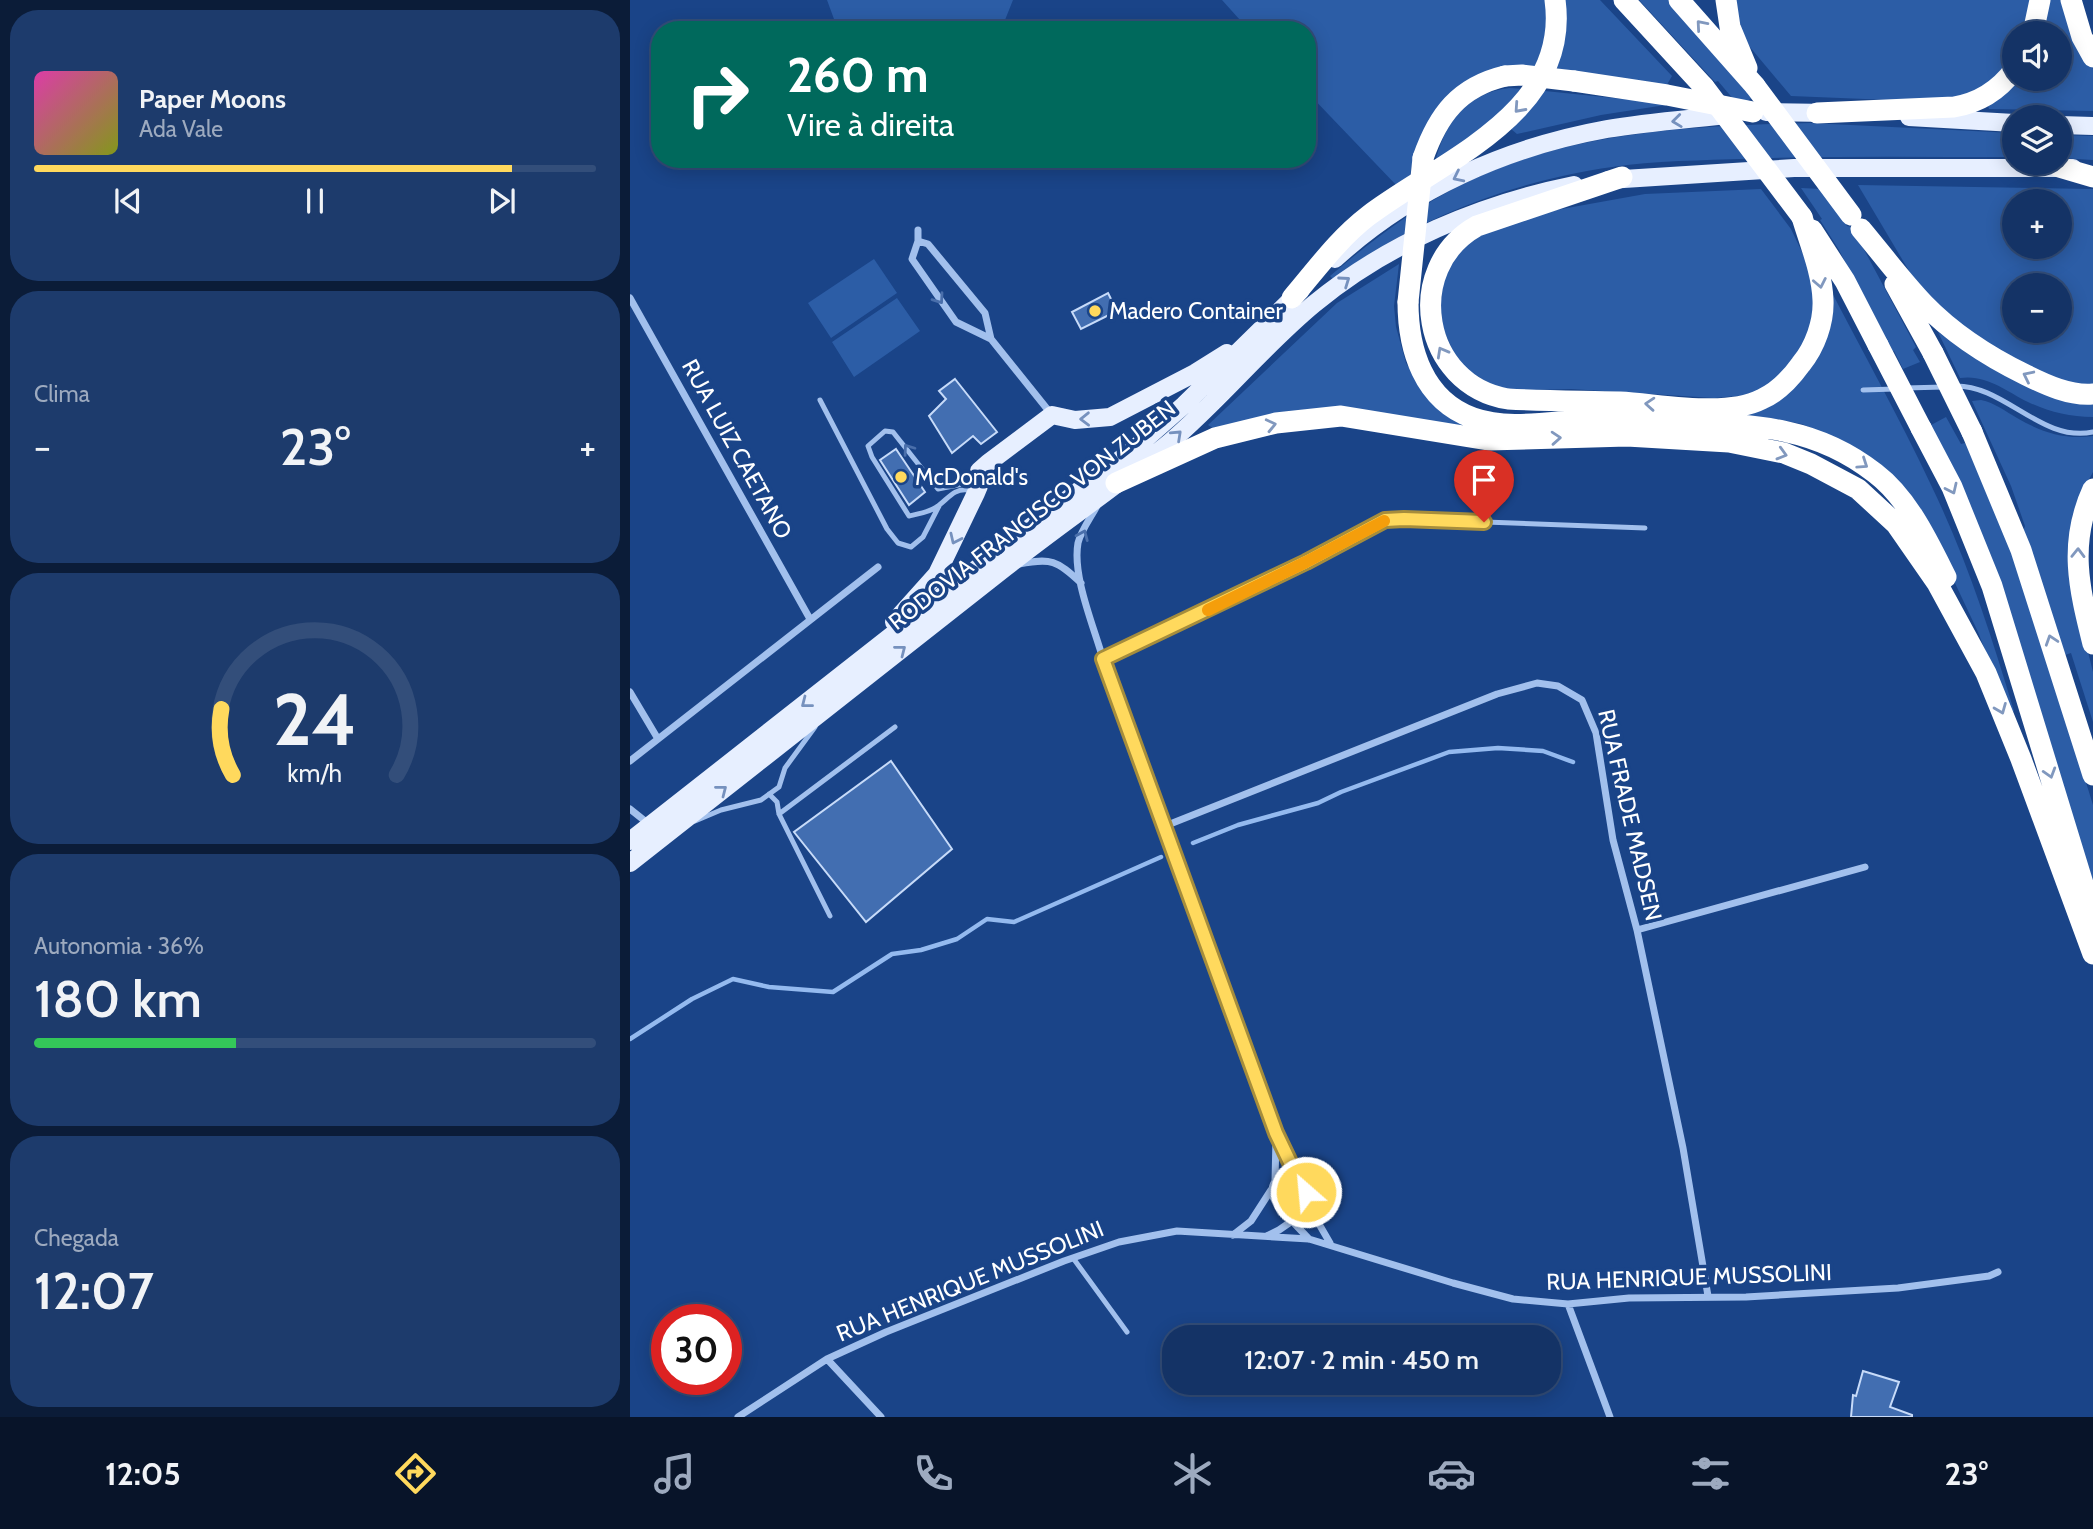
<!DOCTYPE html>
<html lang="pt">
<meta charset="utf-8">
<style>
body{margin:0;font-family:Cabin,sans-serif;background:#1d3b6c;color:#f1f3f6;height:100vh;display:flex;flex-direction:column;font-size:26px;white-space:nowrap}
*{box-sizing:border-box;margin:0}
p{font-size:23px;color:#9daabf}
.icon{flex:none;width:38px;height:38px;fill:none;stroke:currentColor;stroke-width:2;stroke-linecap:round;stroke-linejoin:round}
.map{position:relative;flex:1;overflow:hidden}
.details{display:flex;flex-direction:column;gap:10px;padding:10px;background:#0b1c38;width:630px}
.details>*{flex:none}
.guide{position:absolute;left:21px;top:21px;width:665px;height:147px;border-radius:28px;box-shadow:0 4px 18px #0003,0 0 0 2px #334e7a;background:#00695c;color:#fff;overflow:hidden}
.fabs{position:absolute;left:1372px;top:21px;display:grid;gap:14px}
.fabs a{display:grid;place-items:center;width:70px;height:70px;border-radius:50%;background:#143366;box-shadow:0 4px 18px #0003,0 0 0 2px #334e7a;font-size:35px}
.speed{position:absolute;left:21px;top:1304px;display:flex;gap:14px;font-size:35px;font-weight:700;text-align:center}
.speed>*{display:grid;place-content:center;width:91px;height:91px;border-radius:50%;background:#143366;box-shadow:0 4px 18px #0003,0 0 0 2px #334e7a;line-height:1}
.speed .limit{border:10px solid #d22;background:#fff;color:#111}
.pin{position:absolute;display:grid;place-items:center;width:60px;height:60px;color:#fff;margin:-72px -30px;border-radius:50% 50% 50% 0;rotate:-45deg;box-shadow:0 0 7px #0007}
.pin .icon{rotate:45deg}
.me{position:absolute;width:77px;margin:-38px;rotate:333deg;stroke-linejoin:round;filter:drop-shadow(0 0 5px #0008)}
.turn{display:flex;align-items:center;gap:24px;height:147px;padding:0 21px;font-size:32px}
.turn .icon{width:91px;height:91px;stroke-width:2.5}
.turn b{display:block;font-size:49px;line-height:60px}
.big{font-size:52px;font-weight:600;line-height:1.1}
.details .widget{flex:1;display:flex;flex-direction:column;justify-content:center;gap:10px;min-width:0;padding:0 24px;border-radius:28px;background:#1d3b6c}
.details .dial{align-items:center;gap:0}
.dial svg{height:182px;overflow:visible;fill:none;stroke:#334e7a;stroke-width:7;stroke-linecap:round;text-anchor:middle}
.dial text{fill:#f1f3f6;stroke:none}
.song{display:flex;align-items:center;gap:21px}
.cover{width:84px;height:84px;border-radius:10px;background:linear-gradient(135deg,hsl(320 70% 55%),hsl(70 70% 35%))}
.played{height:7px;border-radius:4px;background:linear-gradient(90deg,#ffd95d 85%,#334e7a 85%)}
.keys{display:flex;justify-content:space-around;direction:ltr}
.heat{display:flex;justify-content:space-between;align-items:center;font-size:38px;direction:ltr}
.charge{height:10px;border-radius:5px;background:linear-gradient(90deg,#34c759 36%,#334e7a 0)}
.trip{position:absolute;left:532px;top:1325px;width:399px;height:70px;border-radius:28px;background:#143366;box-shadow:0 4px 18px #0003,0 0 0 2px #334e7a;font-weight:600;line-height:70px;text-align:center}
.dock{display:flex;height:112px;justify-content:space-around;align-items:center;background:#081429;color:#9daabf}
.dock .icon{width:49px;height:49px}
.dock .selected{color:#ffd95d}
.dock b{font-size:32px;color:#f1f3f6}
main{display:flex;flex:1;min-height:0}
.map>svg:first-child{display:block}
.green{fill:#2c5da6;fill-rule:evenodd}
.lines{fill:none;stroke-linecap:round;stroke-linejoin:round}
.stream{stroke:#94baef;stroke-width:4.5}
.building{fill:#426eb1;stroke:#c7dbf9;stroke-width:2}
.service{stroke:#a2c0ed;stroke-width:5}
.minor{stroke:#a2c0ed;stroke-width:7}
.primary{stroke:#e7efff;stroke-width:18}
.motorway{stroke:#fff;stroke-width:21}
.motorway-bridge{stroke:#fff;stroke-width:21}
.oneway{stroke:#8198be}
.oneway2{stroke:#7691be}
.oneway3{stroke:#4a6fab}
.route-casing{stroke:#a68d3c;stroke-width:18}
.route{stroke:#ffd95d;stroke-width:12}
.slow{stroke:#f59e0b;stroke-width:12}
.poi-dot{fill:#ffd95d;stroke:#1a4488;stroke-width:2.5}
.labels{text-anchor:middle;stroke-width:7;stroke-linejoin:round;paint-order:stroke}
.poi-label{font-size:23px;fill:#fff;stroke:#1a4488;text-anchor:start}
.street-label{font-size:23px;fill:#fff;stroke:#1a4488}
</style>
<main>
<section class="details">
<div class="widget">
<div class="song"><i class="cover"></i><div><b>Paper Moons</b><p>Ada Vale</p></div></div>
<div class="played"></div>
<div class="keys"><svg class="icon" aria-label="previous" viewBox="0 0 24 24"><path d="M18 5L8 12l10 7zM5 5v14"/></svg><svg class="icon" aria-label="pause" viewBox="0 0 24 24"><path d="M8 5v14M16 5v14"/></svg><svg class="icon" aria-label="next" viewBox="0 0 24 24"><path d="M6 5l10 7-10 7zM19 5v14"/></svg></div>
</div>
<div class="widget"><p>Clima</p>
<div class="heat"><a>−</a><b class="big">23°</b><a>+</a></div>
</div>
<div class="widget dial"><svg viewBox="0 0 100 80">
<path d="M14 69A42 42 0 1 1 86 69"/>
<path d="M14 69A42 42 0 0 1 9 40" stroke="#ffd95d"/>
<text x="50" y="56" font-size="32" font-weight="700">24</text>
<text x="50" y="72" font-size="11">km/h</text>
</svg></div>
<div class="widget"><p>Autonomia · 36%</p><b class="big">180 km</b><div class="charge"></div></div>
<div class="widget"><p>Chegada</p><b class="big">12:07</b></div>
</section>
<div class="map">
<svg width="1463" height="1417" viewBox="0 0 1463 1417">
<rect width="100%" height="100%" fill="#1a4488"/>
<path class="green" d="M 197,0 L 383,0 L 371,30 L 208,30 Z
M 592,0 L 916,0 L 917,36 L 905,66 L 863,73 L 783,158 L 779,182 L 768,187 L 677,92 L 677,30 L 619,30 Z
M 933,0 L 970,0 L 1042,76 L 1035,88 L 925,68 Z
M 1009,0 L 1040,0 L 1124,96 L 1110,107 L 1088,81 L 1085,82 Z
M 1106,0 L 1405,0 L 1399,33 L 1384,33 L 1384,60 L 1342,98 L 1284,101 L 1161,96 L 1119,46 L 1111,32 Z
M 1417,0 L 1432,0 L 1456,58 L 1463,69 L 1463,111 L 1359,109 L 1358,106 L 1389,79 L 1430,79 L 1430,33 L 1412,33 Z
M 880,88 L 893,89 L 881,104 L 805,164 C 813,124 838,92 880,88 Z
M 915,91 L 1042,104 L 971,115 L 887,134 L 881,129 Z
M 1180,123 L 1384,133 L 1384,157 C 1301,157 1218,156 1135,158 C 1089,160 1043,160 997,165 C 894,177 787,216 703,279 L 700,276 C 741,241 783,209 831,185 C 938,131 1063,126 1180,123 Z
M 1430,135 L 1463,136 L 1463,160 L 1430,158 Z
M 1228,185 L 1463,189 L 1463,387 L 1427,382 L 1335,332 L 1285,281 ZM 1384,201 L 1430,201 L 1430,247 L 1384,247 ZM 1384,285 L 1430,285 L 1430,331 L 1384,331 Z
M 1171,188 L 1191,189 L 1217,226 L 1222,227 L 1286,347 L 1283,350 L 1290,362 L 1273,369 L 1264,351 L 1261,352 L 1209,250 L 1190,220 L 1192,219 Z
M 1131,189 L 1161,229 L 1182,273 L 1184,315 L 1177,338 L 1152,374 L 1133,388 L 1118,395 L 1084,398 L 941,389 L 872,391 L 829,365 L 809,319 L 814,271 L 844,237 L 915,212 L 1015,194 Z
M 244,259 L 267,293 L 201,338 L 178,303 Z
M 769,264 L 764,306 L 766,327 L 776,363 L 797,397 L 844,429 L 819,427 L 724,409 L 586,430 L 578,425 L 707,303 Z
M 1198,285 C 1232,351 1269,417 1301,485 C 1336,557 1361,634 1384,711 L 1380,715 L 1348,632 L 1300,530 L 1197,435 L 1172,424 L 1146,419 L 1111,416 L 1162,385 Z
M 267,298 L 290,331 L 224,377 L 202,342 Z
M 1308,332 L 1333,349 L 1463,403 L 1463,417 C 1439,417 1419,412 1398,402 C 1376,391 1356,374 1330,378 Z
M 1351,400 C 1365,403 1375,411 1387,418 C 1411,432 1435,440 1463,436 L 1463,472 L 1448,500 L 1442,517 L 1441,539 L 1445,600 L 1463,672 L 1463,722 L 1441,653 L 1435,655 L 1393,532 L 1395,526 L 1381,486 L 1342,401 Z
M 1316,417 L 1331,444 L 1335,443 L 1370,520 L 1407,625 L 1463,805 L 1463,882 L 1301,425 Z"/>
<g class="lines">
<path class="stream" d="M 563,843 L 608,825 L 688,803 L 711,792 L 819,752 L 868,748 L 913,751 L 943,762
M 0,1039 L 62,999 L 103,979 L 139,987 L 203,992 L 262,954 L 291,950 L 327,939 L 357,919 L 384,922 L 531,857"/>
</g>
<path class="building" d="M 478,293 L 487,311 L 451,329 L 442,312 Z
M 325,379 L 367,432 L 351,444 L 343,436 L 322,453 L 299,416 L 316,399 L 309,391 Z
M 266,449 L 295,492 L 279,505 L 250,460 Z
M 261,761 L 322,849 L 236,922 L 164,832 Z
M 1233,1371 L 1269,1382 L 1260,1407 L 1282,1415 L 1282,1417 L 1221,1417 L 1223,1395 L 1226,1396 Z"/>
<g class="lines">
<path class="service" d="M 1324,386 C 1374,384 1411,443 1463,432
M 1275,388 L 1314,387
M 1233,390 L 1265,389
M 190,400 L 257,529 L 268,543 L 281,547 L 293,537 L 309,506
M 340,493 L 338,490 C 324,488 318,499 308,506 C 301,512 288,514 279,516 L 242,457 L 238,446 L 255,431 L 263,432 L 308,489 L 338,483 L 345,487
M 473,659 L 676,562 L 755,520 L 774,519 L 1015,528
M 139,794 L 147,802 L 149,814 L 200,916
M 149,814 L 265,727
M 65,821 L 91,810 L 131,800 L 149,787 L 155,768 L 185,727
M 443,1258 L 497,1332"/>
<path class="minor" d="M 288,230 L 288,241 L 282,259 L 326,322 L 361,339 L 422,415
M 288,241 L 298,244 L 355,313 L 361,339
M 0,298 L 180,619
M 468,504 C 462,516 451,530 448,543 C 442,576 464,627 473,659 L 646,1133 L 667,1177
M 389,564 C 421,558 427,560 451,583
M 0,692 L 28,739
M 0,761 L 248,567
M 0,809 L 20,825
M 535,826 L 867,694 L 907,683 L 928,686 L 952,700 L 966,733 L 983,840 L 1007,930 L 1053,1148 L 1078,1296
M 1007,930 L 1235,867
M642 1191a17 17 0 1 1 34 0a17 17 0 1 1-34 0Z
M 645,1182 L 646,1137
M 674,1198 L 700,1243
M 654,1208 L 662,1221 L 679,1239
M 603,1235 L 621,1221 L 641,1190
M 637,1236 L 649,1230 L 662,1221
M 938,1304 L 980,1417
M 197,1359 L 251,1417
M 108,1417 L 197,1359 L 256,1332 L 434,1261 L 489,1242 L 547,1231 L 679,1239 L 823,1283 L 883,1299 L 938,1304 L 999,1298 L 1116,1297 L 1268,1288 L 1359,1276 L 1368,1272"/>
<path class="primary" d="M 1136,112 L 1199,113
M 1279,117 L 1384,123
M 1430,125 L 1463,126
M 978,180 L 1164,168 L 1443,168
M 705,259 C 780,190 877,147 977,129 C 1019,122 1062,119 1105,114
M 264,622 L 307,574 L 346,493 L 351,481 L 349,471 L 358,463 L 422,415 L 445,420 L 480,417 L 565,373 L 597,353
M 0,841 L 373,548 L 504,449 L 554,405 L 671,290
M 0,863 C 125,765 250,666 375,568 C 429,525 486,487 539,443 C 590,400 632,347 684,304 C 758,243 850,204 944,185"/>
<path class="motorway" d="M 994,0 L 1074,87
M 1049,0 L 1125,86
M 1096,0 L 1100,27 L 1117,68
M 1441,0 L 1452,37 L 1463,57
M 1403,33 L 1410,0
M 944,81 L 1037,95 L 1123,112
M 1187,113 L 1324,107 C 1348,103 1369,90 1384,70
M 793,158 C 808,115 829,87 875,76
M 1429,167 L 1463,177
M 992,177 L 847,226 C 772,268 792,385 878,399 C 915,401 952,401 990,402 C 1030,404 1095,418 1132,399 C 1148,392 1161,378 1171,364 C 1185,347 1194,322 1193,300 C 1192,272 1180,244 1172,217
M 1231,229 C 1252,254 1272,281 1294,304 C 1323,334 1359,357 1396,375 C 1416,385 1440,396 1463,394
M 1182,230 L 1215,281 L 1248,345
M 1265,284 L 1303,353
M 662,298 C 686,270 708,239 738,216 C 810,161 941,114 925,0
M 778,302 C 778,349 793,400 843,418 C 876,430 918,422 953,420 C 985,418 1017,421 1049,422 C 1122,425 1184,425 1245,473 C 1278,498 1298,541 1316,577
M 1291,428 L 1322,487 L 1362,586 L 1462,913
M 1342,432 L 1391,550 L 1463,775
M 486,483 L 585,438 L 646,423 L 711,416 L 858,440 L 997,436 L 1099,442 L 1154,453 L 1181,464 L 1228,489 L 1266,524 L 1307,583 L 1356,673 L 1391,759 L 1463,954
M 1463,489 C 1438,543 1449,588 1463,644"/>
<path class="motorway-bridge" d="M 875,76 L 892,75 L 944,81
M 1125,86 L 1221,215
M 1074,87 L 1172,217
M 778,302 L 793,158
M 1248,345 L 1291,428
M 1303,353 L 1342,432"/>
</g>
<defs><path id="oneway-chevron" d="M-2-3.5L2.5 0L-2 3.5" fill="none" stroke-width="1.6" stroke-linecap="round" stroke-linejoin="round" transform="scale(1.75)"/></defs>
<g class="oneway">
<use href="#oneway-chevron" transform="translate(1071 25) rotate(-131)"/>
<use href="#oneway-chevron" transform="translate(889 108) rotate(132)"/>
<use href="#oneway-chevron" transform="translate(1190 283) rotate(79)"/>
<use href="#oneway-chevron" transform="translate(812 352) rotate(-119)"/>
<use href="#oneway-chevron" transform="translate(1398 376) rotate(-154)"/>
<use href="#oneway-chevron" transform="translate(1020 404) rotate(-176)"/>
<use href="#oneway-chevron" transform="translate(641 425) rotate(-13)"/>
<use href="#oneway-chevron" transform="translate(926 438) rotate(-4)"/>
<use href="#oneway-chevron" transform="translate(1152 454) rotate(16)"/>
<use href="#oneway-chevron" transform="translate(1233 464) rotate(34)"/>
<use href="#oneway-chevron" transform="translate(1322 489) rotate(65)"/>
<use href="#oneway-chevron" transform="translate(1448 553) rotate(-89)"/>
<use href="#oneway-chevron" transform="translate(1421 640) rotate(-108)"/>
<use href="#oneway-chevron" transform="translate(1371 709) rotate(68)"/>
<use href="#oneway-chevron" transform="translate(1420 773) rotate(73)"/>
</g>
<g class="oneway2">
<use href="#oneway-chevron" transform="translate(1047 121) rotate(173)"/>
<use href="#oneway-chevron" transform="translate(828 177) rotate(154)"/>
<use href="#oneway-chevron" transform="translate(715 281) rotate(-35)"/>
<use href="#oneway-chevron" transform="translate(455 419) rotate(179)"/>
<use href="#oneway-chevron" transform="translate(547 435) rotate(-43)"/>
<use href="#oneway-chevron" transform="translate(325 539) rotate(115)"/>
<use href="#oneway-chevron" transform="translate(271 650) rotate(-38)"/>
<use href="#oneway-chevron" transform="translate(176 703) rotate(142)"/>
<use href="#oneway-chevron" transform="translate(92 790) rotate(-38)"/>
</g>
<g class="oneway3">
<use href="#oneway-chevron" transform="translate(309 299) rotate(55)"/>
<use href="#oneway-chevron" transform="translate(278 449) rotate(-126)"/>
<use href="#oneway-chevron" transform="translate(453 535) rotate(-67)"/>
</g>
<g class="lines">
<defs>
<path id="route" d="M 676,1192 L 673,1182 L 667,1177 L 646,1133 L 473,659 L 676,562 L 755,520 L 774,519 L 854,522"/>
</defs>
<use href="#route" class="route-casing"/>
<use href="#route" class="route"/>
<path class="slow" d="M 578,610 L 676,562 L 754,521"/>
</g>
<g class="poi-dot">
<circle cx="465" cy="311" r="7"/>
<circle cx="271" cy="477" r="7"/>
</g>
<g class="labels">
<g class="poi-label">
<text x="479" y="319">Madero Container</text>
<text x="285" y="485">McDonald's</text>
</g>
<g class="street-label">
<text transform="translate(107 449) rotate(61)" y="8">RUA LUIZ CAETANO</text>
<text transform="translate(402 515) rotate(-38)" y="8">RODOVIA FRANCISCO VON ZUBEN</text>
<text transform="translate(1000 815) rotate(77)" y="8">RUA FRADE MADSEN</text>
<text transform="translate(1059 1277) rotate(-2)" y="8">RUA HENRIQUE MUSSOLINI</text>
<text transform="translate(340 1281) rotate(-22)" y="8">RUA HENRIQUE MUSSOLINI</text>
</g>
</g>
</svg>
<div class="fabs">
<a><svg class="icon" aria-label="sound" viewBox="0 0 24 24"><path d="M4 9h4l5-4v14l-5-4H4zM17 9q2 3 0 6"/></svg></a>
<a><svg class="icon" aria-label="layers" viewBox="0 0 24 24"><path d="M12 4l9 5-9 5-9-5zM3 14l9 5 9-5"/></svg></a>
<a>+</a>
<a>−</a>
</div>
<div class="speed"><div class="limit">30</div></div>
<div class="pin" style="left:854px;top:522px;background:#d93025"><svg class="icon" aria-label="arrive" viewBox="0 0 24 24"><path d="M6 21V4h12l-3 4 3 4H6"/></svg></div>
<svg class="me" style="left:676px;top:1192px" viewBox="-20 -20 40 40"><circle r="17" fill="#ffd95d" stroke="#fff" stroke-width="3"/><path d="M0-11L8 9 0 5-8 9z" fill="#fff"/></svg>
<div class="trip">12:07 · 2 min · 450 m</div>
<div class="guide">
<div class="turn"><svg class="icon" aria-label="right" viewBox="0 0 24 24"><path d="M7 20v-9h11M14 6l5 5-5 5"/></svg><div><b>260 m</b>Vire à direita</div></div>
</div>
</div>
</main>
<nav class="dock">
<b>12:05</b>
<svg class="icon selected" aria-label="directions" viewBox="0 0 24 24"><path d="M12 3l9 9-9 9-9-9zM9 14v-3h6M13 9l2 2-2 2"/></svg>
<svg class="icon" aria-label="music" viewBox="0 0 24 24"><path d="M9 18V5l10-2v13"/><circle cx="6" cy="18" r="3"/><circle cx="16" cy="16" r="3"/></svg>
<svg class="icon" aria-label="phone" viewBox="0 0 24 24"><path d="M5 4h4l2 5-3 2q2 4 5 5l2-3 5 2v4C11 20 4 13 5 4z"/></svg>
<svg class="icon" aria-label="climate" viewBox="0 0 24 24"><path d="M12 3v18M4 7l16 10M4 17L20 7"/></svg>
<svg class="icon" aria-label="car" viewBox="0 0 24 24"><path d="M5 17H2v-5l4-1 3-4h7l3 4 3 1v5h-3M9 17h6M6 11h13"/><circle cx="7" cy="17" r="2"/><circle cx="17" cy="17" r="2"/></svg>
<svg class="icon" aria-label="filters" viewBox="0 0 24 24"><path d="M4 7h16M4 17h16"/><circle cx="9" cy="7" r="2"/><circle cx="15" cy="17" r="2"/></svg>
<b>23°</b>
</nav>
